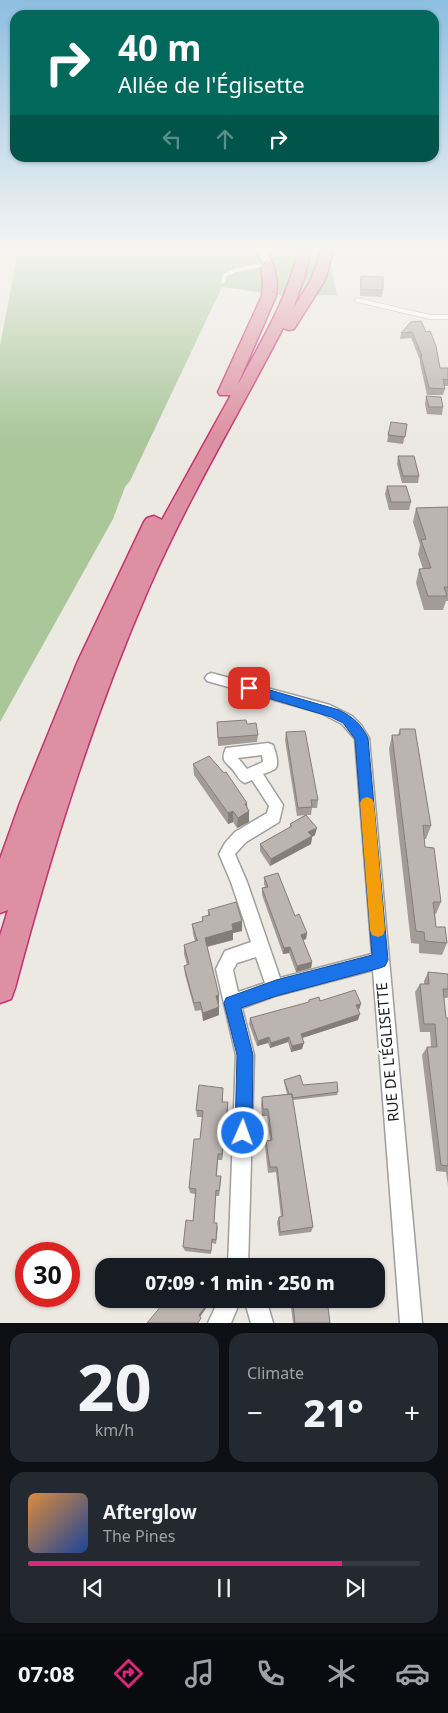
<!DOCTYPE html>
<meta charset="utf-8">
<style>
body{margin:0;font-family:"Noto Sans",sans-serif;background:#242831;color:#f1f3f6;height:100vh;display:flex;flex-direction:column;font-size:19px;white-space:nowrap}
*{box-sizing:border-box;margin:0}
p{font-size:16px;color:#9ea1a6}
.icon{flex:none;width:28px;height:28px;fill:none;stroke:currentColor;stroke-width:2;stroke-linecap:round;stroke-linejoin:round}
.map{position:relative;height:1323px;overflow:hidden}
.panel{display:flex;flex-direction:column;gap:10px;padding:10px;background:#0d0f14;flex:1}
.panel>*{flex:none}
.hud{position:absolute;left:10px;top:10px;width:429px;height:152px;border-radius:15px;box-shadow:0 1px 4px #0004;background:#00695c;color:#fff;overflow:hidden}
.speed{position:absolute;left:15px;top:1242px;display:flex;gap:10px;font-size:25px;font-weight:700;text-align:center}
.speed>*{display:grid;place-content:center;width:65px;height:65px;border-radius:50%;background:#171b24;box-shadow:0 1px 4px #0004;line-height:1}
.speed .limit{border:8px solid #d22;background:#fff;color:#111}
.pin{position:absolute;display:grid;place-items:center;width:42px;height:42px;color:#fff;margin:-21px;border-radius:10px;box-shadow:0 2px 8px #0006}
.me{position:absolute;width:55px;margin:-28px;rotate:2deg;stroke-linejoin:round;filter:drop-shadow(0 0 4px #0008)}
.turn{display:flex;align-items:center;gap:18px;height:105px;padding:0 25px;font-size:22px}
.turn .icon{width:65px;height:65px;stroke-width:2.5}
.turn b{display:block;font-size:35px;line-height:42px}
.lanes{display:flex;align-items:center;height:48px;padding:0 25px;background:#0003;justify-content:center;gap:25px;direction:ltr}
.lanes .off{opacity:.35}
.big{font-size:38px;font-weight:800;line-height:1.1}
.panel .card{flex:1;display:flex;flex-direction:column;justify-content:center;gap:8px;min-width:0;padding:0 18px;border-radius:15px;background:#242831}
.panel .dial{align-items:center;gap:0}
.dial b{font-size:65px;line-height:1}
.song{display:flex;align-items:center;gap:15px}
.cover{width:60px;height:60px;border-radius:8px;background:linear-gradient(135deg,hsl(30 70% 55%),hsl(220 70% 35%))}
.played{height:5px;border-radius:2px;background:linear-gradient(90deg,#db2777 80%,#363941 80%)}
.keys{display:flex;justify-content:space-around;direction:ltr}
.heat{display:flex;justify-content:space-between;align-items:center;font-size:28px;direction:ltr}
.panel .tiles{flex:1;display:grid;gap:10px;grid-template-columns:1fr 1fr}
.card:last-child{grid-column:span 2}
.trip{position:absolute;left:95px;top:1258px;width:290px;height:50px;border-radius:15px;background:#171b24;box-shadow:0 1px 4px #0004;font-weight:800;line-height:50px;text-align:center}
.dock{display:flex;height:80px;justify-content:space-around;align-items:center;background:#090b0e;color:#9ea1a6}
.dock .icon{width:35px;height:35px}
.dock .selected{color:#db2777}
.dock b{font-size:22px;color:#f1f3f6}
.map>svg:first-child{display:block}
.forest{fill:#aac79a}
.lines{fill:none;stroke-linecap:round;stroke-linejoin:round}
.service-casing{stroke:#9f9f9f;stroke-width:5}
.minor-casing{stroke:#9f9f9f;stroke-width:3}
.secondary-casing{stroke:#61660f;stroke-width:2}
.motorway-casing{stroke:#c4346e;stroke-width:3}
.service{stroke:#fff;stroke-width:4}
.minor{fill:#fff;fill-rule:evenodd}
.secondary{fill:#f2f2ba;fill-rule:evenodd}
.motorway{fill:#dd90a3;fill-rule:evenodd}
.wall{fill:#a29b96}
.shaded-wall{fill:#847e7a}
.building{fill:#bcb4af;stroke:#847e7a}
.route{fill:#1a73e8;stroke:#114b97}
.slow{fill:#f59e0b}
.labels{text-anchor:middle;stroke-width:4;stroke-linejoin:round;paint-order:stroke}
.near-street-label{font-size:15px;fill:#1b1b1b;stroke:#fff}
</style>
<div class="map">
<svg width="448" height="1323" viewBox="0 0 448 1323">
<rect width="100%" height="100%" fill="#ece8e2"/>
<path class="forest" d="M 18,251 L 327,251 L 337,295 L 287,296 L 222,287 L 130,481 L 125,487 L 113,519 L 0,722 L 0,346 Z"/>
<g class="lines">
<defs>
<path id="service" d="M 223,281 L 225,275 L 236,270 L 267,264
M 357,300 L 430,317 L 448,317"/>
<path id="minor" d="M 211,673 L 330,705 L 352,716 L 361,725 L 369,738 L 422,1323 L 400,1323 L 373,970 L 275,996 L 242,1008 L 254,1055 L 248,1266 L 228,1266 L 236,1055 L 216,969 L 225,951 L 251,942 L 231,882 L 219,854 L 225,843 L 235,832 L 267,813 L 269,806 L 252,780 L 245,783 C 238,780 238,776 233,770 C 226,762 220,761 226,748 L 268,743 L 273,745 C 275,750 280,765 275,769 C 272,771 266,773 263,774 L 283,805 L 279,822 L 246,842 L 235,854 L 247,882 L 280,978 L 372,954 L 355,739 L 342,724 L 321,713 L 207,681 L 205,678 L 207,675 ZM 262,755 L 263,762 L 247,769 L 238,758 ZM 256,957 L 265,983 L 238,992 L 233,970 L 237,963 Z
M 219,1299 L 241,1299 L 231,1323 L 208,1323 Z
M 244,1299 L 266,1299 L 273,1323 L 251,1323 Z"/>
<path id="secondary" d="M 257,251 L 267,251 L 272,264 L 270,266 L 264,266 Z"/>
<path id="motorway" d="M 298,251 L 310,251 L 305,275 L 293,309 L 311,280 L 321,251 L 333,251 L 325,280 L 294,329 L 289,330 L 283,328 C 238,415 187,500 148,590 C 92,719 51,853 15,988 L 11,999 L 0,1003 L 0,936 L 8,910 L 0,913 L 0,859 L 20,803 L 78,661 L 144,522 L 147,518 L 154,516 L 162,520 L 231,395 L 220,395 L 218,392 L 262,296 L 263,282 L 261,264 L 267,260 L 273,264 L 277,282 L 276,296 L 237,386 C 261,342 287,300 298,251 Z"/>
</defs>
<use href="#service" class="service-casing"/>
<use href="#minor" class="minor-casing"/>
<use href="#secondary" class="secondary-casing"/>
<use href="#motorway" class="motorway-casing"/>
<use href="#service" class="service"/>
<use href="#minor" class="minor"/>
<use href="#secondary" class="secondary"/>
<use href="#motorway" class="motorway"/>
</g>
<path class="wall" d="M 361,276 L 383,290 L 382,297 L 360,296 L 360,283 Z
M 411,322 L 440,368 L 448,368 L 448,386 L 444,386 L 445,389 L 443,395 L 427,395 L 420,363 L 420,360 L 411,338 L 400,339 L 401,333 Z
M 426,396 L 443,407 L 442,415 L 427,414 L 425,404 Z
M 391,422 L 407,424 L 403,444 L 387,442 Z
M 398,456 L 419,476 L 418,483 L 402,483 L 397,464 Z
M 387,486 L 411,502 L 409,510 L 389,510 L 385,494 Z
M 448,507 L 448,601 L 446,601 L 443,610 L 424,610 L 416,583 L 419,569 L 423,569 L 418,554 L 420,545 L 413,522 L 416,508 Z
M 217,722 L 247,724 L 258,735 L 257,742 L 218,746 Z
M 400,729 L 431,826 L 426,839 L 424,839 L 425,847 L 441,902 L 436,914 L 435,914 L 436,927 L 447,943 L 442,955 L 419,953 L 419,944 L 411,943 L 389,749 L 392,735 L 398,735 Z
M 286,732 L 318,800 L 317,808 L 312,808 L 311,815 L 306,815 L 315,835 L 312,837 L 311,844 L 270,866 L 260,851 L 260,844 L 290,827 L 290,824 L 305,815 L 297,816 L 285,740 Z
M 193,764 L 247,803 L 249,822 L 237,828 L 233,822 L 228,824 L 194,775 Z
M 264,877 L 295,916 L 307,933 L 306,939 L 303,940 L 312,962 L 311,968 L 296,972 L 289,953 L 283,954 L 262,895 L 262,888 L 265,887 L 264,884 Z
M 208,910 L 242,921 L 242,931 L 233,933 L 233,940 L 207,947 L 219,1004 L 218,1004 L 219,1015 L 203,1021 L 201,1010 L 195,1011 L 185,975 L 184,966 L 187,965 L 184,954 L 184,945 L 195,941 L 193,934 L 192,924 L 202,921 L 202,917 L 208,915 Z
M 428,972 L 448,974 L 448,997 L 447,998 L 444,998 L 446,1018 L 448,1018 L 448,1186 L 446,1172 L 436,1171 L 422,1055 L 427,1047 L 431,1047 L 430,1032 L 420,1032 L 415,992 L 420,984 L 424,984 L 424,981 Z
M 309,1000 L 320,1001 L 358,1010 L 358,1020 L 302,1038 L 302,1049 L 291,1052 L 288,1042 L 270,1048 L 268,1043 L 257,1046 L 249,1024 L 250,1018 L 308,1003 Z
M 284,1080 L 303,1085 L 338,1092 L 337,1095 L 293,1100 L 313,1227 L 311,1232 L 279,1236 L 277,1222 L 279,1217 L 281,1217 L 276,1172 L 268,1173 L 265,1147 L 266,1141 L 270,1140 L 267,1116 L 262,1116 L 261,1104 L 262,1097 L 287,1094 L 284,1082 Z
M 223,1095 L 223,1102 L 228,1102 L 228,1109 L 222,1160 L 218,1160 L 217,1176 L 221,1176 L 221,1182 L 219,1196 L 216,1196 L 214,1223 L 218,1227 L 216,1244 L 212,1243 L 211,1254 L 185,1251 L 183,1247 L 193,1221 L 195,1194 L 190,1193 L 189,1188 L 200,1139 L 202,1117 L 197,1117 L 196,1110 Z
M 297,1299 L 327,1299 L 330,1323 L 293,1323 L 291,1307 L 293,1304 L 298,1303 Z"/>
<path class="shaded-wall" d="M 247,803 L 247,812 L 249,811 L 249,822 L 237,828 L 238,818 L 245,804 Z
M 233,811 L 233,822 L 228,824 L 228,813 Z
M 317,828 L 315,835 L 312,837 L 311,844 L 270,866 L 271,859 L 308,832 Z
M 242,921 L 242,931 L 233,933 L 233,940 L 205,947 L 205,938 L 232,924 Z
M 307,933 L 306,939 L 300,941 L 301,935 Z
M 290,947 L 289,953 L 283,954 L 284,948 Z
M 312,962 L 311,968 L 296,972 L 297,966 Z
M 219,995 L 219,1004 L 216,1005 L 216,996 Z
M 361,1004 L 359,1010 L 356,1005 Z
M 219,1007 L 219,1015 L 203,1021 L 203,1013 Z
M 360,1014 L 358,1020 L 299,1039 L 301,1034 Z
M 269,1037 L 268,1043 L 257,1046 L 258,1041 Z
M 289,1037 L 288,1042 L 270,1048 L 271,1043 Z
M 304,1043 L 302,1049 L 291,1052 L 292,1046 Z
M 228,1102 L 228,1109 L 222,1160 L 222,1154 Z
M 211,1299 L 211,1301 L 200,1317 L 199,1315 Z"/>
<path class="building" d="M 361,276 L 383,277 L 383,290 L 361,289 Z
M 421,321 L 426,332 L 430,331 L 436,346 L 440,368 L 448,368 L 448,380 L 443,379 L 445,389 L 429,388 L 421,356 L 422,356 L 412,332 L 401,333 L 411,322 Z
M 426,396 L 441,397 L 443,407 L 429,407 Z
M 391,422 L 407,424 L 405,437 L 388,435 Z
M 398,456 L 414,456 L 419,476 L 403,476 Z
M 387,486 L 406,486 L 411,502 L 391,502 Z
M 448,507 L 448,587 L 444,587 L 447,596 L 428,596 L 419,569 L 431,568 L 421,540 L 426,539 L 416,508 Z
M 246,720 L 247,724 L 256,723 L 258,735 L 218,738 L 217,722 Z
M 400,729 L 415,729 L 431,826 L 423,825 L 425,847 L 434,848 L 441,902 L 433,902 L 436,927 L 445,927 L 447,943 L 425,941 L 424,932 L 416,931 L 392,735 L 400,735 Z
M 305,731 L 318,800 L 311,800 L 312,807 L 298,808 L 286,732 Z
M 209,756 L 224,773 L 226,772 L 247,803 L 245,804 L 249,811 L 238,818 L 233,811 L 228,813 L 193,764 Z
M 306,815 L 317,828 L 308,832 L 312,836 L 271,859 L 260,844 L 292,826 L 290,824 Z
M 278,873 L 295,916 L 299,914 L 307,933 L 301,935 L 312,962 L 297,966 L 290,947 L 284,948 L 262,888 L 268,887 L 264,877 Z
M 236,902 L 242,921 L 232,924 L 233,930 L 205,938 L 219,995 L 216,996 L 219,1007 L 203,1013 L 200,1002 L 194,1003 L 184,966 L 189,964 L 184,945 L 198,940 L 197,940 L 192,924 L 203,921 L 202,917 L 210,915 L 208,910 Z
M 428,972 L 448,974 L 448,989 L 443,989 L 446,1018 L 448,1018 L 448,1166 L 441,1165 L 427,1047 L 437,1047 L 435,1024 L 424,1024 L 420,984 L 429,984 Z
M 355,990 L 361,1004 L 356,1005 L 360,1014 L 301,1034 L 304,1043 L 292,1046 L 289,1037 L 271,1043 L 269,1037 L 258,1041 L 250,1018 L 309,1002 L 309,1000 L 319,997 L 320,1001 Z
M 300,1075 L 303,1085 L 337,1082 L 338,1092 L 292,1098 L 292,1094 L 289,1094 L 284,1080 Z
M 199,1085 L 223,1088 L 222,1102 L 228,1102 L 222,1154 L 218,1154 L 216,1176 L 221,1176 L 219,1191 L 216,1190 L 214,1223 L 217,1223 L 216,1240 L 212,1239 L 211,1251 L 183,1247 L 186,1220 L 193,1221 L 196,1189 L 189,1188 L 194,1139 L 200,1139 L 203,1111 L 196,1110 Z
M 292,1094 L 313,1227 L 280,1232 L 279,1217 L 283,1216 L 277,1167 L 270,1167 L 266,1141 L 272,1140 L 268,1109 L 263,1109 L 262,1097 Z
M 167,1299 L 211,1299 L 199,1315 L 201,1318 L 198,1323 L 147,1323 Z
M 299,1299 L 327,1299 L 330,1323 L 295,1323 L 293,1304 L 300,1303 Z"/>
<linearGradient id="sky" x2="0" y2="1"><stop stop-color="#8dbee1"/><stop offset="0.57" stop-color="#f6f5f2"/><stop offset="1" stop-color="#f6f5f2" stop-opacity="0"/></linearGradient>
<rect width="448" height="437" fill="url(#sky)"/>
<path class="route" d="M 249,684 L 339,710 C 353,717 361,724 368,738 L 388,960 L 385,966 L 380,968 L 276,996 L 241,1008 L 253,1055 L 252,1133 L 249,1139 L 243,1142 L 237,1139 L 235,1133 L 237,1055 L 224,1003 L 226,998 L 276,980 L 372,955 L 355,739 L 343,723 L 331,717 L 245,691 L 243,688 Z"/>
<path class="slow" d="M 367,797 L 372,799 L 374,803 L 385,930 L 383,935 L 378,937 L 372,935 L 370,930 L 360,803 L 362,799 Z"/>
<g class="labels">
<g class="near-street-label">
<text transform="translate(388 1052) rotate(-95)" y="5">RUE DE L'ÉGLISETTE</text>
</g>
</g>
</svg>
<div class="speed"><div class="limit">30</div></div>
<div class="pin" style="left:249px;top:688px;background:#d93025"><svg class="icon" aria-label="arrive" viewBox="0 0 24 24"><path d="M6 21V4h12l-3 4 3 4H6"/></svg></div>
<svg class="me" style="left:243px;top:1133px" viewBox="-20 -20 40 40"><circle r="17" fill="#1a73e8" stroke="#fff" stroke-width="3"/><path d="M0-11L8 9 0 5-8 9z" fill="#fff"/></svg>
<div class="trip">07:09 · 1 min · 250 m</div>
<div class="hud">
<div class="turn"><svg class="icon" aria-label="right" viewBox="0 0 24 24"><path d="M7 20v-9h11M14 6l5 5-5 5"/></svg><div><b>40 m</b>Allée de l'Églisette</div></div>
<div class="lanes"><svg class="icon off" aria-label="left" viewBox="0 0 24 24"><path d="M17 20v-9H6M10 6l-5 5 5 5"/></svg><svg class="icon off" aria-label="ahead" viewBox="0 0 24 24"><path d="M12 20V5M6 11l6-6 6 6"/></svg><svg class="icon" aria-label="right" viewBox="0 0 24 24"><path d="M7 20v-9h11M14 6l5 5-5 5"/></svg></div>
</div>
</div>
<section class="panel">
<div class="tiles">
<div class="card dial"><b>20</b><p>km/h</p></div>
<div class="card"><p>Climate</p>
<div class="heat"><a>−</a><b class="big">21°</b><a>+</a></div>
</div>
<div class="card">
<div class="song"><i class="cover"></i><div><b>Afterglow</b><p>The Pines</p></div></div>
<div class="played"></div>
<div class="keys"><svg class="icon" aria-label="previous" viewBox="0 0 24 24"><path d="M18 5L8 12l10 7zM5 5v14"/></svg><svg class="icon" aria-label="pause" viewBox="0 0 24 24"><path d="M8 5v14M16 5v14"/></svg><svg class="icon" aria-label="next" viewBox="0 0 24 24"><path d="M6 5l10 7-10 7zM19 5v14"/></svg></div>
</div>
</div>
</section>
<nav class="dock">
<b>07:08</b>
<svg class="icon selected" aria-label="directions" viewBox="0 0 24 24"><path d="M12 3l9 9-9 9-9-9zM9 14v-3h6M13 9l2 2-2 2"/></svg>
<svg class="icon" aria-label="music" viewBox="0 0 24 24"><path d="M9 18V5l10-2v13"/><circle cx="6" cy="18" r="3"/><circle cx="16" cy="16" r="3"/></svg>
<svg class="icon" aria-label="phone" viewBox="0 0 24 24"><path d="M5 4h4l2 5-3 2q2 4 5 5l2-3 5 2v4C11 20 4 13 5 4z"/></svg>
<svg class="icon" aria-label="climate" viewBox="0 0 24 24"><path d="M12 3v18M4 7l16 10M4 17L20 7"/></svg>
<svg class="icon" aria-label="car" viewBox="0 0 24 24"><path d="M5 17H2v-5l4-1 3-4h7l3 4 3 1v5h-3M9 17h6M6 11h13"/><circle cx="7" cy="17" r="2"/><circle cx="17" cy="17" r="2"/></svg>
</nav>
